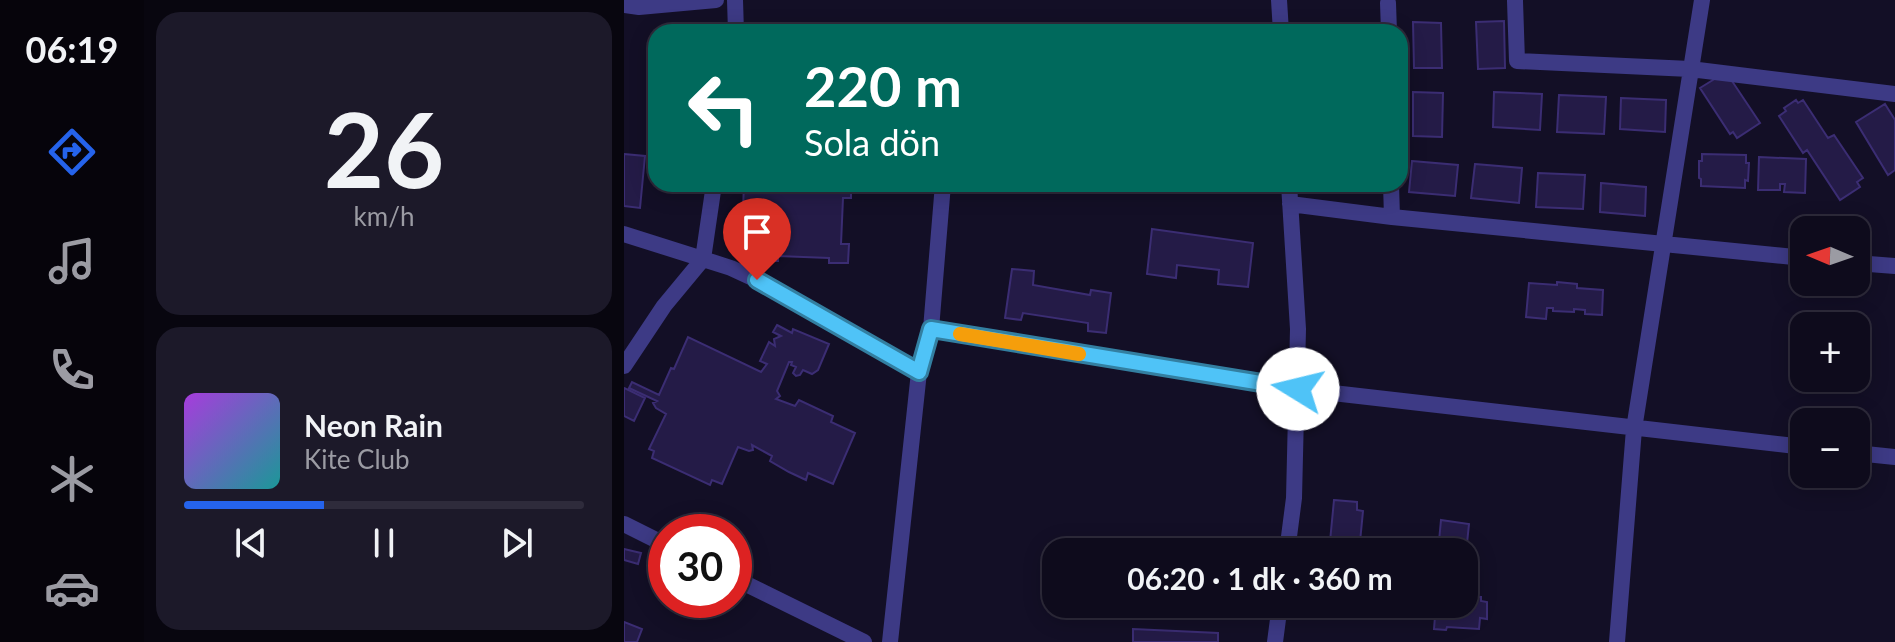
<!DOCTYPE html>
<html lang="tr">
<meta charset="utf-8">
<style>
body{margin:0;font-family:Lato,sans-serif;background:#1c1929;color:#f1f3f6;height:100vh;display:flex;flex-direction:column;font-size:30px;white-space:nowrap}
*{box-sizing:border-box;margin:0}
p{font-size:26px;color:#9b9ba3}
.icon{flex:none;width:44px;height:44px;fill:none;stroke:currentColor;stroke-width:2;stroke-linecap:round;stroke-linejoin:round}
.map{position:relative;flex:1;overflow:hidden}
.drawer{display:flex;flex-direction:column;gap:12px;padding:12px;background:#08060f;width:480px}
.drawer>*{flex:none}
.banner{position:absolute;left:24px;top:24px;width:760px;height:168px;border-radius:24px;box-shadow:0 4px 20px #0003,0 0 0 2px #2e2b3b;background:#00695c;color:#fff;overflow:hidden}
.needle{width:52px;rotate:272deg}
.tools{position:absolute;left:1166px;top:216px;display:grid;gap:16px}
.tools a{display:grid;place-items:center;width:80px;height:80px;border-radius:16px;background:#0e0b1c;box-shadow:0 4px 20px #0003,0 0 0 2px #2e2b3b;font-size:40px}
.speed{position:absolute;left:24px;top:514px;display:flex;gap:16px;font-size:40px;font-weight:700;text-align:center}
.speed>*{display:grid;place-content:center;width:104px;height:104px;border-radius:50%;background:#0e0b1c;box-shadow:0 4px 20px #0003,0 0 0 2px #2e2b3b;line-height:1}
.speed .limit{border:12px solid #d22;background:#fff;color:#111}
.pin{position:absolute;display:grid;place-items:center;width:68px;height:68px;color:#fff;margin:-82px -34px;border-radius:50% 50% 50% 0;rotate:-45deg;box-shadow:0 0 8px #0007}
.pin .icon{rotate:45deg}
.me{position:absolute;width:88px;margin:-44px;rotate:279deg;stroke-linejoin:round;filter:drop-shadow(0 0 6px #0008)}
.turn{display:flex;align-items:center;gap:28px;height:168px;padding:0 24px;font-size:36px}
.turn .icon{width:104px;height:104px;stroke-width:2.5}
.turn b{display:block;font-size:56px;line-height:68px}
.drawer .widget{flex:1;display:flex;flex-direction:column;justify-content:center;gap:12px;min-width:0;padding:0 28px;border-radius:24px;background:#1c1929}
.drawer .dial{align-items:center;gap:0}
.dial b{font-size:104px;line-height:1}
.song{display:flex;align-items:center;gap:24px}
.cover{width:96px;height:96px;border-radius:12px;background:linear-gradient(135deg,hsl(280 70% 55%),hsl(180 70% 35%))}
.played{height:8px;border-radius:4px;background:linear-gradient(90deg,#2563eb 35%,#2e2b3b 35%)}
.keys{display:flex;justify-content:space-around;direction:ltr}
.trip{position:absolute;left:418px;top:538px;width:436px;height:80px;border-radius:24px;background:#0e0b1c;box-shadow:0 4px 20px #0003,0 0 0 2px #2e2b3b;font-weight:700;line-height:80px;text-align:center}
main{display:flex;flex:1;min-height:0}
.dock{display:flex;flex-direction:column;width:144px;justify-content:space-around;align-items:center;background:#06040b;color:#9b9ba3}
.dock .icon{width:56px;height:56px}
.dock .active{color:#2563eb}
.dock b{font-size:36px;color:#f1f3f6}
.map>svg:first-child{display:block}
.building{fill:#241b47;stroke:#3b2d73;stroke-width:2}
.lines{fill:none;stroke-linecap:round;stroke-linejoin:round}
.minor{stroke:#3d3a85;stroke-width:16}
.route-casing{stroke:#337fa1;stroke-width:20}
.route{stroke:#4fc3f7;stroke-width:14}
.slow{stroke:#f59e0b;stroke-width:14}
</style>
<main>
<nav class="dock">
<b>06:19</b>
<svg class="icon active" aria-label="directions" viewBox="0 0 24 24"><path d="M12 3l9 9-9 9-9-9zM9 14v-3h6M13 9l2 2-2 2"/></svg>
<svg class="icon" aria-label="music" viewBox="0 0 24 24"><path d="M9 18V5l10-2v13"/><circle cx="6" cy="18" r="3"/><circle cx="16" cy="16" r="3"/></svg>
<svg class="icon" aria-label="phone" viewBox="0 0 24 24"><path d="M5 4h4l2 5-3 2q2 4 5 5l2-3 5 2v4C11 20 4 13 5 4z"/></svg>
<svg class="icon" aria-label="climate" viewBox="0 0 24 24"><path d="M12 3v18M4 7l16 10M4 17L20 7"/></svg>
<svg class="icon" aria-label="car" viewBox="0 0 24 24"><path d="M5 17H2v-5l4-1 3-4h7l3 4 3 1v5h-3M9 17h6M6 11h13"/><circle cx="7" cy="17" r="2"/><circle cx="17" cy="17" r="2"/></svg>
</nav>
<section class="drawer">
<div class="widget dial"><b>26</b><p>km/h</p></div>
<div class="widget">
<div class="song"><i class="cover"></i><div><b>Neon Rain</b><p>Kite Club</p></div></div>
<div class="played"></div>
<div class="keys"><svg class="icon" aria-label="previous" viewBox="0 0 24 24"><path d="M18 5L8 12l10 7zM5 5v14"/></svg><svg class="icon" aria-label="pause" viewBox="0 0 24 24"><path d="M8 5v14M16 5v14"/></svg><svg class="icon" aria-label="next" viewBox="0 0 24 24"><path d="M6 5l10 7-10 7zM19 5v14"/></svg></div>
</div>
</section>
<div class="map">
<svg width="1271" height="642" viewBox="0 0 1271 642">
<rect width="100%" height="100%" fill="#130f26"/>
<path class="building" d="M 880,21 L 881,68 L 854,69 L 852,22 Z
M 789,22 L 817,23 L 818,68 L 790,68 Z
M 1097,75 L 1106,78 L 1136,123 L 1113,138 L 1109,132 L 1106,134 L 1076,88 Z
M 789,92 L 819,93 L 818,137 L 789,136 Z
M 870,92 L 918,94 L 916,130 L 869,127 Z
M 935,95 L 982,97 L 980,134 L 933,132 Z
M 997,98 L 1042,100 L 1041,132 L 996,129 Z
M 1172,100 L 1174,103 L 1179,100 L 1204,138 L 1210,135 L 1239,178 L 1233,182 L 1236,187 L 1216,200 L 1183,150 L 1179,153 L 1155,116 L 1162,111 L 1160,108 Z
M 1261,104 L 1271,120 L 1271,170 L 1264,175 L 1232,122 Z
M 0,154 L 21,156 L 16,208 L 0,206 Z
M 1078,154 L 1122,155 L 1122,163 L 1125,163 L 1124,181 L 1121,180 L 1121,188 L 1077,186 L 1077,179 L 1075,178 L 1075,161 L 1078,161 Z
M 1135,157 L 1182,159 L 1181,193 L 1160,192 L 1161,184 L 1156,184 L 1156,190 L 1134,190 Z
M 788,161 L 834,165 L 831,196 L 785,192 Z
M 851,164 L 898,168 L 895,203 L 847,198 Z
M 914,173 L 961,175 L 959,209 L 912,207 Z
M 977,183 L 1022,187 L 1021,216 L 976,212 Z
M 120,184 L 227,184 L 227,198 L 219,198 L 217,244 L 225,244 L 224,263 L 205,263 L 205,258 L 154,256 L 154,261 L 117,261 L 118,242 L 143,242 L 144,210 L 119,209 Z
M 528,229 L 629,243 L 624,287 L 594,284 L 595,270 L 553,265 L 552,278 L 523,274 Z
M 388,269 L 410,271 L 409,285 L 466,295 L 467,290 L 487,293 L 482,333 L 464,331 L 464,323 L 399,313 L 397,320 L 381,318 Z
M 933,282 L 953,284 L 953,288 L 979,290 L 978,315 L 961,314 L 961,310 L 950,309 L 950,312 L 929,311 L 929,308 L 923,308 L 922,319 L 902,317 L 905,283 L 933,285 Z
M 153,325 L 168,333 L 169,329 L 205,344 L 194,370 L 188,374 L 179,370 L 176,375 L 172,376 L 169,373 L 172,367 L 167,365 L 168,362 L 165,362 L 153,391 L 156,396 L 152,399 L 171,406 L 175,400 L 209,416 L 207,422 L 231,433 L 209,484 L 184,473 L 182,480 L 165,472 L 146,461 L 148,456 L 128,445 L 129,450 L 125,451 L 114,447 L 98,484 L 88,480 L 86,485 L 28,458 L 30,451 L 25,449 L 42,414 L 32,408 L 29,403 L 33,401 L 5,388 L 8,382 L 35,395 L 47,368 L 50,369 L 64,337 L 137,372 L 143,364 L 136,361 L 145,342 L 151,346 L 150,339 L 157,336 L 149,332 Z
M 0,388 L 21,398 L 10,421 L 0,416 Z
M 710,500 L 733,502 L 733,510 L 739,511 L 735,552 L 705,552 Z
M 817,520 L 845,524 L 840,572 L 840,552 L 814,552 Z
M 750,539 L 809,546 L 809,552 L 749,552 Z
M 0,549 L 17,553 L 14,564 L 0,560 Z
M 840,596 L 857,597 L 857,601 L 863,602 L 863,619 L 856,618 L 855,629 L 823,627 L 822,630 L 810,629 L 812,604 L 840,604 Z
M 0,622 L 18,629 L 13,642 L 0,642 Z
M 509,629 L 594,633 L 594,642 L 509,642 Z"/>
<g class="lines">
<path class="minor" d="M 111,0 L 112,32
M 655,0 L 657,32
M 891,1 L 893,61 L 1066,69 L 1271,94
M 764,3 L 765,32
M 0,5 L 15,7 L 92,0
M 767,184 L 768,217
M 666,204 L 768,217 L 1180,258
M 0,234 L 107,268 L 133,280 L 295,372
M 1232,263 L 1271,266
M 307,329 L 674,389 L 1180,447
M 0,366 L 40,306 L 79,259 L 90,184
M 1232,453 L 1271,457
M 0,524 L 42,545
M 663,552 L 670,498 L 674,329 L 665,184
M 110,578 L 240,642
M 266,642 L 295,372 L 307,329 L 319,184
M 651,642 L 656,604
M 993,642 L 1010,429 L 1078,0"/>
</g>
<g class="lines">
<defs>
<path id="route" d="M 133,280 L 295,372 L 307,329 L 674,389"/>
</defs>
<use href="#route" class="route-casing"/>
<use href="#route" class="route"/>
<path class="slow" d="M 336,334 L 455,354"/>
</g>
</svg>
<div class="tools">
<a><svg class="needle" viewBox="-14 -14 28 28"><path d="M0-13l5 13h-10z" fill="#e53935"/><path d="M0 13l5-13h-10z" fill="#9b9ba3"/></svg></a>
<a>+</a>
<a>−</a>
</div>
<div class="speed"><div class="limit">30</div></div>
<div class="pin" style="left:133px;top:280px;background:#d93025"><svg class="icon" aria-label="arrive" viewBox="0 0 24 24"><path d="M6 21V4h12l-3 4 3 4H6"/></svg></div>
<svg class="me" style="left:674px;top:389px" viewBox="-20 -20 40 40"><circle r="19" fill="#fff"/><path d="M0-13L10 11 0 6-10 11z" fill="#4fc3f7"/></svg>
<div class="trip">06:20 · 1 dk · 360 m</div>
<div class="banner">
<div class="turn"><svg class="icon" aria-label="left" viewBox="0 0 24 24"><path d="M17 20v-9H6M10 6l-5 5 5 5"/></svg><div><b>220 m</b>Sola dön</div></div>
</div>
</div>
</main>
